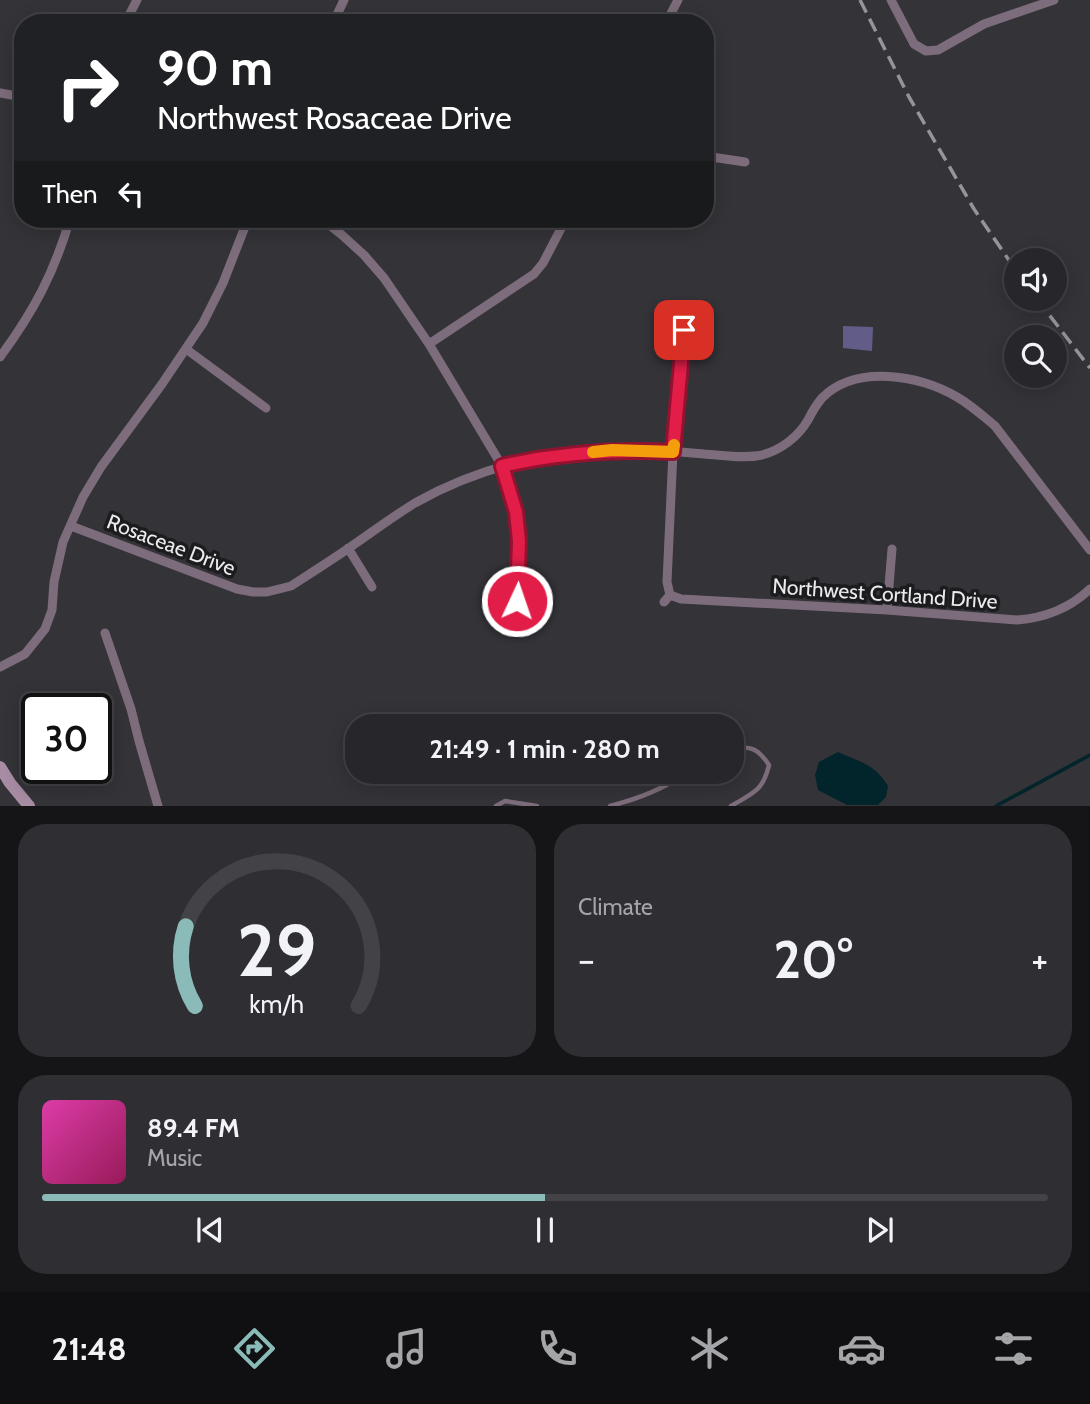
<!DOCTYPE html>
<meta charset="utf-8">
<style>
body{margin:0;font-family:Cabin,sans-serif;background:#2f2e32;color:#f1f3f6;height:100vh;display:flex;flex-direction:column;font-size:26px;white-space:nowrap}
*{box-sizing:border-box;margin:0}
p{font-size:23px;color:#a4a5a8}
.icon{flex:none;width:38px;height:38px;fill:none;stroke:currentColor;stroke-width:2;stroke-linecap:round;stroke-linejoin:round}
.map{position:relative;height:806px;overflow:hidden}
.sheet{display:flex;flex-direction:column;gap:18px;padding:18px;background:#151517;flex:1}
.sheet>*{flex:none}
.top-card{position:absolute;left:14px;top:14px;width:700px;height:214px;border-radius:28px;box-shadow:0 4px 18px #0003,0 0 0 2px #434347;background:#202124;color:#fff;overflow:hidden}
.controls{position:absolute;left:1004px;top:248px;display:grid;gap:14px}
.controls a{display:grid;place-items:center;width:63px;height:63px;border-radius:50%;background:#27262a;box-shadow:0 4px 18px #0003,0 0 0 2px #434347;font-size:35px}
.speed{position:absolute;left:21px;top:693px;display:flex;gap:14px;font-size:35px;font-weight:700;text-align:center}
.speed>*{display:grid;place-content:center;width:91px;height:91px;border-radius:50%;background:#27262a;box-shadow:0 4px 18px #0003,0 0 0 2px #434347;line-height:1}
.speed .limit{border:4px solid #111;border-radius:10px;background:#fff;color:#111}
.pin{position:absolute;display:grid;place-items:center;width:60px;height:60px;color:#fff;margin:-30px;border-radius:14px;box-shadow:0 4px 10px #0006}
.me{position:absolute;width:77px;margin:-38px;rotate:3deg;stroke-linejoin:round;filter:drop-shadow(0 0 5px #0008)}
.turn{display:flex;align-items:center;gap:24px;height:147px;padding:0 28px;font-size:32px}
.turn .icon{width:91px;height:91px;stroke-width:2.5}
.turn b{display:block;font-size:49px;line-height:60px}
.then{display:flex;align-items:center;height:66px;padding:0 28px;background:#0003;gap:14px;font-size:26px}
.big{font-size:52px;font-weight:700;line-height:1.1}
.sheet .tile{flex:1;display:flex;flex-direction:column;justify-content:center;gap:10px;min-width:0;padding:0 24px;border-radius:28px;background:#2f2e32}
.sheet .dial{align-items:center;gap:0}
.dial svg{height:182px;overflow:visible;fill:none;stroke:#434347;stroke-width:7;stroke-linecap:round;text-anchor:middle}
.dial text{fill:#f1f3f6;stroke:none}
.song{display:flex;align-items:center;gap:21px}
.cover{width:84px;height:84px;border-radius:10px;background:linear-gradient(135deg,hsl(320 70% 55%),hsl(330 70% 35%))}
.played{height:7px;border-radius:4px;background:linear-gradient(90deg,#8bbbb9 50%,#434347 50%)}
.keys{display:flex;justify-content:space-around;direction:ltr}
.heat{display:flex;justify-content:space-between;align-items:center;font-size:38px;direction:ltr}
.sheet .tiles{flex:1;display:grid;gap:18px;grid-template-columns:1fr 1fr}
.tile:last-child{grid-column:span 2}
.trip{position:absolute;left:345px;top:714px;width:399px;height:70px;border-radius:28px;background:#27262a;box-shadow:0 4px 18px #0003,0 0 0 2px #434347;font-weight:700;line-height:70px;text-align:center}
.menu{display:flex;height:112px;justify-content:space-around;align-items:center;background:#100f11;color:#a4a5a8}
.menu .icon{width:49px;height:49px}
.menu .selected{color:#8bbbb9}
.menu b{font-size:32px;color:#f1f3f6}
.map>svg:first-child{display:block}
.water{fill:#02242b}
.lines{fill:none;stroke-linecap:round;stroke-linejoin:round}
.stream{stroke:#02242b;stroke-width:3.5}
.building{fill:#625d88}
.lane{stroke:#7d6d7c;stroke-width:4.5}
.street{stroke:#7d6d7c;stroke-width:9}
.secondary{stroke:#a78ca4;stroke-width:12}
.rail{stroke:#959498;stroke-width:3.5;stroke-dasharray:14 7;stroke-linecap:butt}
.route-casing{stroke:#92132f;stroke-width:18}
.route{stroke:#e11d48;stroke-width:12}
.slow{stroke:#f59e0b;stroke-width:12}
.labels{text-anchor:middle;stroke-width:7;stroke-linejoin:round;paint-order:stroke}
.street-label{font-size:21px;fill:#ebebee;stroke:#1c1b1e}
</style>
<div class="map">
<svg width="1090" height="806" viewBox="0 0 1090 806">
<rect width="100%" height="100%" fill="#343338"/>
<path class="water" d="M 838,752 C 860,762 875,764 888,786 L 886,797 L 878,805 L 847,805 L 818,790 L 815,775 L 819,762 Z"/>
<g class="lines">
<path class="stream" d="M 996,806 L 1090,755"/>
</g>
<path class="building" d="M 843,326 L 873,327 L 872,351 L 843,348 Z"/>
<g class="lines">
<path class="lane" d="M 496,806 L 505,801 L 537,806
M 610,806 C 641,798 662,789 689,772
M 731,806 C 753,793 763,791 769,765 C 758,748 752,747 732,747"/>
<path class="street" d="M 891,0 L 914,44 L 926,51 L 938,50 L 984,24 L 1054,0
M 125,23 L 137,0
M 333,23 L 344,0
M 666,23 L 678,0
M 0,93 L 23,97
M 705,156 L 745,162
M 322,219 L 342,235 L 364,255 L 384,278 L 429,344 L 502,466 L 516,512 L 519,541 L 517,601
M 429,344 L 534,274 L 543,263 L 566,219
M 186,349 L 266,408
M 0,357 C 34,311 54,273 70,219
M 71,526 L 237,589 L 253,592 L 267,592 L 291,586 C 311,573 330,561 349,548 C 371,533 392,517 415,503 C 475,469 545,451 613,450 C 644,450 674,451 704,454 C 722,455 744,459 762,455 C 781,450 798,437 808,420 C 812,412 816,405 822,398 C 856,364 919,375 957,397 C 971,405 983,416 995,426 L 1090,550
M 348,548 L 372,587
M 670,595 L 667,582 L 673,452 L 685,330
M 664,602 L 670,595 L 681,599 L 887,610 L 1017,620 C 1045,618 1069,609 1090,589
M 887,610 L 892,549
M 105,633 L 131,709 L 139,741 L 158,806
M 0,667 L 25,654 L 45,629 L 52,610 L 54,582 L 63,542 L 83,497 L 101,467 L 162,384 L 203,323 L 223,283 L 248,219"/>
<path class="secondary" d="M 0,767 L 10,783 L 29,806"/>
<path class="rail" d="M 860,0 L 909,97 L 974,209 L 1017,272
M 1037,299 L 1090,368"/>
</g>
<g class="lines">
<defs>
<path id="route" d="M 517,601 L 519,541 L 516,512 L 502,466 C 559,453 615,449 673,452 L 684,330"/>
</defs>
<use href="#route" class="route-casing"/>
<use href="#route" class="route"/>
<path class="slow" d="M 593,452 L 612,450 L 673,452 L 674,445"/>
</g>
<g class="labels">
<g class="street-label">
<text transform="translate(171 545) rotate(21)" y="7">Rosaceae Drive</text>
<text transform="translate(885 594) rotate(4)" y="7">Northwest Cortland Drive</text>
</g>
</g>
</svg>
<div class="controls">
<a><svg class="icon" aria-label="sound" viewBox="0 0 24 24"><path d="M4 9h4l5-4v14l-5-4H4zM17 9q2 3 0 6"/></svg></a>
<a><svg class="icon" aria-label="search" viewBox="0 0 24 24"><circle cx="10" cy="10" r="6"/><path d="M15 15l6 6"/></svg></a>
</div>
<div class="speed"><div class="limit">30</div></div>
<div class="pin" style="left:684px;top:330px;background:#d93025"><svg class="icon" aria-label="arrive" viewBox="0 0 24 24"><path d="M6 21V4h12l-3 4 3 4H6"/></svg></div>
<svg class="me" style="left:517px;top:601px" viewBox="-20 -20 40 40"><circle r="17" fill="#e11d48" stroke="#fff" stroke-width="3"/><path d="M0-11L8 9 0 5-8 9z" fill="#fff"/></svg>
<div class="trip">21:49 · 1 min · 280 m</div>
<div class="top-card">
<div class="turn"><svg class="icon" aria-label="right" viewBox="0 0 24 24"><path d="M7 20v-9h11M14 6l5 5-5 5"/></svg><div><b>90 m</b>Northwest Rosaceae Drive</div></div>
<div class="then">Then<svg class="icon" aria-label="left" viewBox="0 0 24 24"><path d="M17 20v-9H6M10 6l-5 5 5 5"/></svg></div>
</div>
</div>
<section class="sheet">
<div class="tiles">
<div class="tile dial"><svg viewBox="0 0 100 80">
<path d="M14 69A42 42 0 1 1 86 69"/>
<path d="M14 69A42 42 0 0 1 10 34" stroke="#8bbbb9"/>
<text x="50" y="56" font-size="32" font-weight="700">29</text>
<text x="50" y="72" font-size="11">km/h</text>
</svg></div>
<div class="tile"><p>Climate</p>
<div class="heat"><a>−</a><b class="big">20°</b><a>+</a></div>
</div>
<div class="tile">
<div class="song"><i class="cover"></i><div><b>89.4 FM</b><p>Music</p></div></div>
<div class="played"></div>
<div class="keys"><svg class="icon" aria-label="previous" viewBox="0 0 24 24"><path d="M18 5L8 12l10 7zM5 5v14"/></svg><svg class="icon" aria-label="pause" viewBox="0 0 24 24"><path d="M8 5v14M16 5v14"/></svg><svg class="icon" aria-label="next" viewBox="0 0 24 24"><path d="M6 5l10 7-10 7zM19 5v14"/></svg></div>
</div>
</div>
</section>
<nav class="menu">
<b>21:48</b>
<svg class="icon selected" aria-label="directions" viewBox="0 0 24 24"><path d="M12 3l9 9-9 9-9-9zM9 14v-3h6M13 9l2 2-2 2"/></svg>
<svg class="icon" aria-label="music" viewBox="0 0 24 24"><path d="M9 18V5l10-2v13"/><circle cx="6" cy="18" r="3"/><circle cx="16" cy="16" r="3"/></svg>
<svg class="icon" aria-label="phone" viewBox="0 0 24 24"><path d="M5 4h4l2 5-3 2q2 4 5 5l2-3 5 2v4C11 20 4 13 5 4z"/></svg>
<svg class="icon" aria-label="climate" viewBox="0 0 24 24"><path d="M12 3v18M4 7l16 10M4 17L20 7"/></svg>
<svg class="icon" aria-label="car" viewBox="0 0 24 24"><path d="M5 17H2v-5l4-1 3-4h7l3 4 3 1v5h-3M9 17h6M6 11h13"/><circle cx="7" cy="17" r="2"/><circle cx="17" cy="17" r="2"/></svg>
<svg class="icon" aria-label="filters" viewBox="0 0 24 24"><path d="M4 7h16M4 17h16"/><circle cx="9" cy="7" r="2"/><circle cx="15" cy="17" r="2"/></svg>
</nav>
